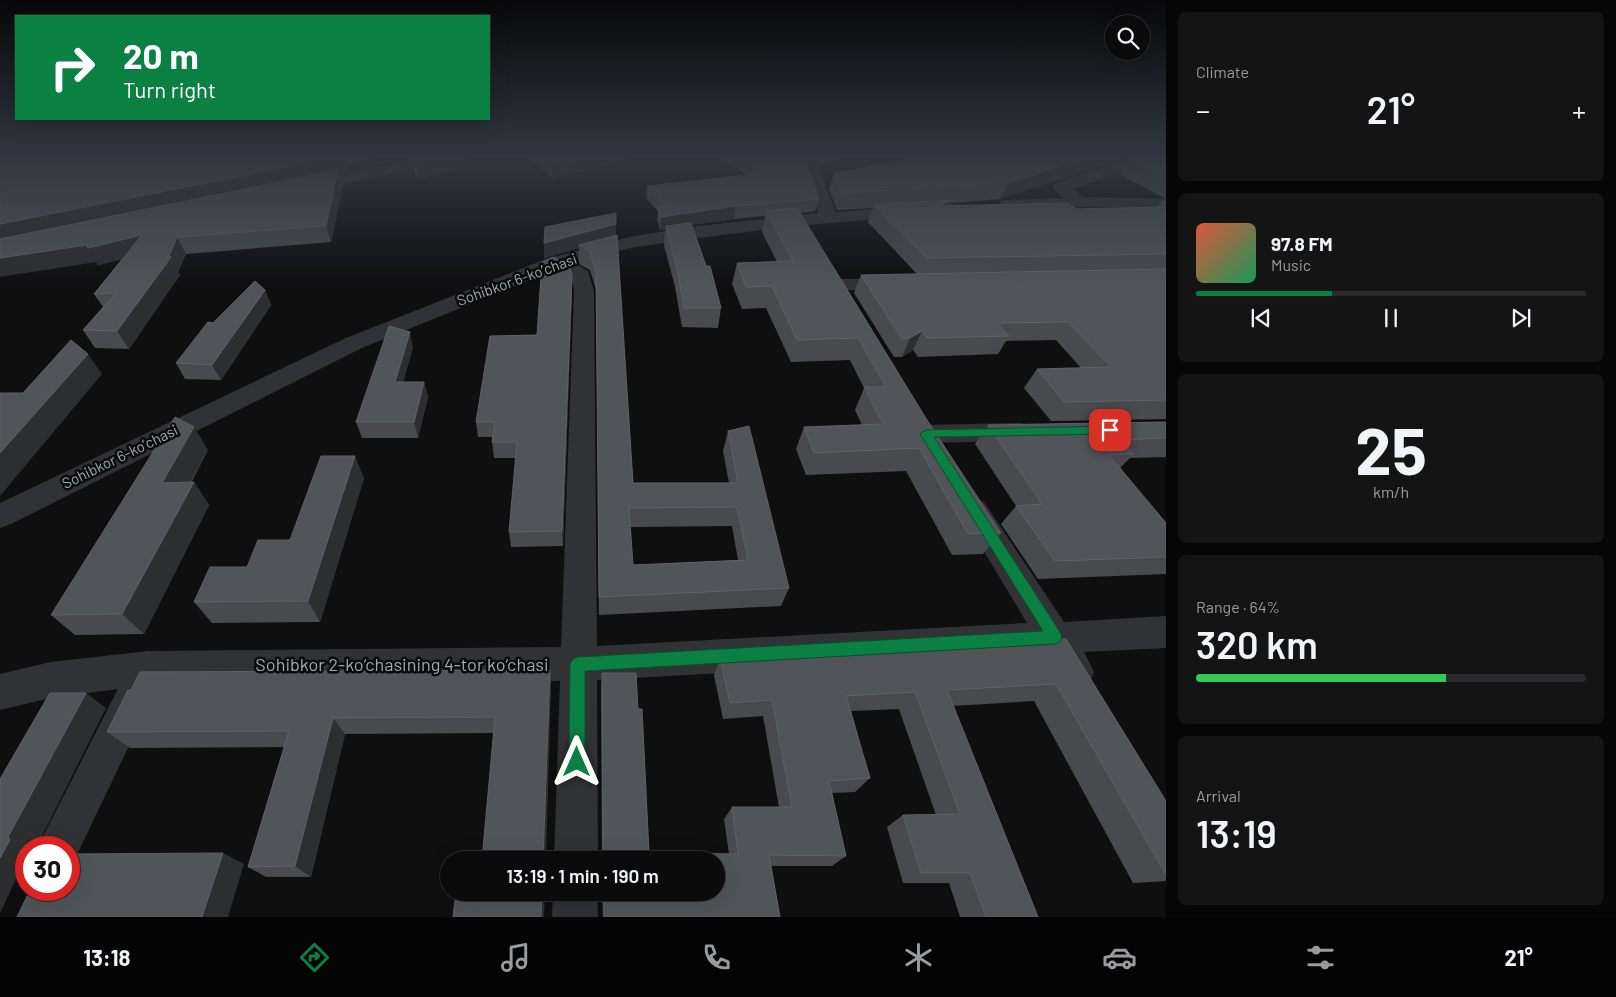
<!DOCTYPE html>
<meta charset="utf-8">
<style>
body{margin:0;font-family:Barlow,sans-serif;background:#141415;color:#f1f3f6;height:100vh;display:flex;flex-direction:column;font-size:19px;white-space:nowrap}
*{box-sizing:border-box;margin:0}
p{font-size:16px;color:#9a9b9d}
.icon{flex:none;width:28px;height:28px;fill:none;stroke:currentColor;stroke-width:2;stroke-linecap:round;stroke-linejoin:round}
.map{position:relative;flex:1;overflow:hidden}
.panel{display:flex;flex-direction:column;gap:12px;padding:12px;background:#060607;width:450px}
.panel>*{flex:none}
.hud{position:absolute;left:15px;top:15px;width:475px;height:105px;border-radius:0px;box-shadow:0 5px 20px #0002,0 0 0 1px #2b2b2d;background:#0b8043;color:#fff;overflow:hidden}
.tools{position:absolute;left:1105px;top:15px;display:grid;gap:10px}
.tools a{display:grid;place-items:center;width:45px;height:45px;border-radius:50%;background:#0b0b0c;box-shadow:0 5px 20px #0002,0 0 0 1px #2b2b2d;font-size:25px}
.speed{position:absolute;left:15px;top:836px;display:flex;gap:10px;font-size:25px;font-weight:700;text-align:center}
.speed>*{display:grid;place-content:center;width:65px;height:65px;border-radius:50%;background:#0b0b0c;box-shadow:0 5px 20px #0002,0 0 0 1px #2b2b2d;line-height:1}
.speed .limit{border:8px solid #d22;background:#fff;color:#111}
.pin{position:absolute;display:grid;place-items:center;width:42px;height:42px;color:#fff;margin:-21px;border-radius:10px;box-shadow:0 2px 8px #0006}
.me{position:absolute;width:55px;margin:-28px;rotate:0deg;stroke-linejoin:round;filter:drop-shadow(0 0 4px #0008)}
.turn{display:flex;align-items:center;gap:18px;height:105px;padding:0 25px;font-size:22px}
.turn .icon{width:65px;height:65px;stroke-width:2.5}
.turn b{display:block;font-size:35px;line-height:42px}
.big{font-size:38px;font-weight:600;line-height:1.1}
.panel .widget{flex:1;display:flex;flex-direction:column;justify-content:center;gap:8px;min-width:0;padding:0 18px;border-radius:8px;background:#141415}
.panel .dial{align-items:center;gap:0}
.dial b{font-size:65px;line-height:1}
.song{display:flex;align-items:center;gap:15px}
.cover{width:60px;height:60px;border-radius:8px;background:linear-gradient(135deg,hsl(10 70% 55%),hsl(150 70% 35%))}
.played{height:5px;border-radius:2px;background:linear-gradient(90deg,#0b8043 35%,#2b2b2d 35%)}
.keys{display:flex;justify-content:space-around;direction:ltr}
.heat{display:flex;justify-content:space-between;align-items:center;font-size:28px;direction:ltr}
.charge{height:8px;border-radius:4px;background:linear-gradient(90deg,#34c759 64%,#2b2b2d 0)}
.trip{position:absolute;left:440px;top:851px;width:285px;height:50px;border-radius:25px;background:#0b0b0c;box-shadow:0 5px 20px #0002,0 0 0 1px #2b2b2d;font-weight:600;line-height:50px;text-align:center}
.tab-bar{display:flex;height:80px;justify-content:space-around;align-items:center;background:#040405;color:#9a9b9d}
.tab-bar .icon{width:35px;height:35px}
.tab-bar .current{color:#0b8043}
.tab-bar b{font-size:22px;color:#f1f3f6}
main{display:flex;flex:1;min-height:0}
.map>svg:first-child{display:block}
.lines{fill:none;stroke-linecap:round;stroke-linejoin:round}
.minor{fill:#313235;fill-rule:evenodd}
.wall{fill:#484a4d;fill-rule:evenodd}
.shaded-wall{fill:#2d2e30}
.building{fill:#515458;stroke:#5e6266;fill-rule:evenodd}
.route{fill:#0b8043;stroke:#07532c}
.labels{text-anchor:middle;stroke-width:5;stroke-linejoin:round;paint-order:stroke}
.street-label{font-size:15px;fill:#a2a9b0;stroke:#0a0b0b}
.near-street-label{font-size:18px;fill:#a2a9b0;stroke:#0a0b0b}
</style>
<main>
<div class="map">
<svg width="1166" height="917" viewBox="0 0 1166 917">
<rect width="100%" height="100%" fill="#0f0f10"/>
<g class="lines">
<path class="minor" d="M 430,156 L 460,156 L 457,159 L 452,161 L 305,192 L 299,191 L 297,187 L 299,183 L 305,182 Z
M 799,156 L 845,156 L 842,159 L 818,166 L 836,212 L 909,206 L 915,207 L 918,211 L 915,215 L 909,216 L 808,225 L 800,228 L 793,226 L 690,239 L 630,248 L 574,263 L 588,271 L 594,290 L 597,646 L 1027,623 L 959,510 L 964,502 L 974,498 L 984,502 L 1064,622 L 1166,616 L 1166,648 L 1084,652 L 1094,672 L 1089,684 L 1076,689 L 1063,684 L 1045,655 L 597,680 L 598,860 L 554,860 L 560,681 L 138,686 L 144,689 L 150,702 L 73,863 L 69,865 L 69,848 L 37,848 L 118,689 L 51,698 L 0,710 L 0,674 L 51,662 L 148,651 L 561,647 L 574,290 L 571,278 L 554,270 L 362,348 L 11,524 L 0,528 L 0,503 L 346,338 L 546,259 L 629,237 L 690,227 L 818,213 Z
M 1136,156 L 1158,156 L 1155,159 L 1073,189 L 1083,197 L 1166,199 L 1166,209 L 1079,207 L 1007,210 L 1001,209 L 998,205 L 1001,201 L 1007,200 L 1063,198 L 1053,188 L 1055,184 Z
M 895,278 L 902,280 L 905,284 L 902,288 L 837,291 L 830,289 L 827,285 L 830,281 L 837,279 Z
M 1020,423 L 1029,425 L 1033,432 L 1029,439 L 1020,441 L 925,443 L 916,441 L 912,434 L 916,427 L 925,425 Z
M 553,892 L 597,892 L 598,917 L 552,917 Z"/>
</g>
<path class="wall" d="M 401,156 L 470,156 L 472,167 L 419,178 L 414,171 L 411,158 L 404,159 Z
M 527,156 L 643,156 L 553,178 Z
M 717,156 L 804,156 L 819,199 L 815,211 L 800,213 L 927,420 L 1001,533 L 983,554 L 952,555 L 906,471 L 806,475 L 796,449 L 804,427 L 862,425 L 855,410 L 864,388 L 850,360 L 791,362 L 766,308 L 742,309 L 732,284 L 737,263 L 777,262 L 762,232 L 765,216 L 734,219 L 692,225 L 721,308 L 718,328 L 682,327 L 675,287 L 664,245 L 665,229 L 660,230 L 657,220 L 658,211 L 646,198 L 647,186 L 748,175 Z
M 894,156 L 1130,156 L 1000,199 L 953,203 L 952,206 L 1076,209 L 1157,207 L 1161,201 L 1166,201 L 1166,419 L 1051,421 L 1024,388 L 1037,369 L 1081,368 L 1056,340 L 1006,341 L 998,354 L 918,357 L 913,350 L 902,357 L 894,357 L 854,293 L 861,275 L 917,274 L 868,222 L 873,208 L 837,210 L 829,189 L 834,173 L 904,160 Z
M 1166,156 L 1166,199 L 1119,174 L 1129,158 Z
M 348,165 L 346,171 L 339,173 L 343,186 L 331,242 L 186,254 L 178,272 L 180,275 L 129,349 L 95,348 L 83,330 L 103,307 L 94,294 L 122,259 L 98,265 L 96,262 Z
M 616,235 L 633,483 L 729,483 L 723,451 L 728,431 L 789,588 L 781,606 L 599,615 L 596,290 L 590,270 L 579,264 L 579,248 L 544,258 L 544,243 ZM 732,526 L 738,560 L 633,565 L 630,527 Z
M 265,290 L 271,305 L 221,380 L 185,379 L 176,363 L 213,323 Z
M 572,290 L 563,546 L 511,547 L 509,532 L 516,458 L 494,458 L 492,442 L 493,437 L 478,437 L 476,422 L 537,335 Z
M 413,347 L 403,382 L 424,382 L 428,397 L 418,438 L 362,438 L 356,422 Z
M 1166,422 L 1166,457 L 1130,458 L 1120,468 L 1166,523 L 1166,574 L 1038,579 L 1001,524 L 1016,506 L 975,444 L 988,425 Z
M 208,450 L 191,483 L 194,482 L 209,505 L 144,634 L 75,635 L 51,615 Z
M 364,478 L 320,622 L 212,623 L 194,602 L 247,567 L 290,540 Z
M 1066,639 L 1166,801 L 1166,881 L 1133,883 L 1034,701 L 953,706 L 1038,917 L 960,917 L 949,883 L 903,883 L 887,827 L 903,815 L 936,815 L 899,709 L 851,711 L 870,778 L 855,792 L 832,793 L 846,856 L 832,866 L 771,866 L 780,917 L 603,917 L 602,892 L 716,892 L 716,860 L 602,860 L 601,690 L 602,673 L 638,709 L 649,853 L 729,854 L 724,819 L 732,807 L 779,807 L 763,716 L 723,719 L 714,675 L 720,658 Z
M 550,670 L 551,687 L 494,733 L 345,734 L 311,877 L 266,877 L 248,867 L 284,747 L 130,748 L 107,732 Z"/>
<path class="shaded-wall" d="M 342,156 L 391,156 L 348,165 L 346,171 L 339,173 L 343,186 L 331,242 L 326,226 L 0,244 L 0,224 Z
M 403,156 L 411,156 L 411,158 L 404,159 Z
M 447,156 L 470,156 L 472,167 L 419,178 L 416,162 Z
M 593,156 L 643,156 L 553,178 L 553,165 Z
M 1092,156 L 1130,156 L 1000,199 L 1008,183 Z
M 954,200 L 947,217 L 936,206 Z
M 736,206 L 734,219 L 666,229 L 666,226 L 665,229 L 660,230 L 661,217 Z
M 616,224 L 616,239 L 579,245 L 579,248 L 544,258 L 544,243 Z
M 142,235 L 151,252 L 98,265 L 96,262 L 0,277 L 0,258 Z
M 177,237 L 186,254 L 178,272 L 180,275 L 129,349 L 117,331 L 169,256 Z
M 572,275 L 572,290 L 563,546 L 562,531 Z
M 265,290 L 271,305 L 221,380 L 212,365 Z
M 922,331 L 913,350 L 902,357 L 910,338 Z
M 410,332 L 413,347 L 399,398 L 395,382 Z
M 88,354 L 102,374 L 0,496 L 0,453 Z
M 424,382 L 428,397 L 418,438 L 414,422 Z
M 194,427 L 208,450 L 178,505 L 162,483 Z
M 355,456 L 364,478 L 320,622 L 308,601 Z
M 194,482 L 209,505 L 144,634 L 122,614 Z
M 550,670 L 551,687 L 546,860 L 543,860 Z
M 86,693 L 106,708 L 36,848 L 26,848 L 26,870 L 19,873 L 0,913 L 0,858 L 8,837 Z
M 333,718 L 345,734 L 311,877 L 295,866 Z
M 223,853 L 244,864 L 228,917 L 202,917 Z
M 542,892 L 545,892 L 544,917 L 541,917 Z"/>
<path class="building" d="M 0,156 L 342,156 L 0,224 Z
M 411,156 L 447,156 L 416,162 Z
M 541,156 L 593,156 L 553,165 Z
M 739,156 L 804,156 L 819,199 L 736,206 L 661,217 L 658,207 L 666,206 L 647,186 L 767,173 Z
M 927,156 L 1092,156 L 1008,183 L 842,193 L 834,173 Z
M 1135,156 L 1166,156 L 1166,177 L 1129,158 Z
M 338,170 L 326,226 L 177,237 L 169,256 L 171,257 L 117,331 L 83,330 L 116,293 L 94,294 L 142,235 L 88,248 L 87,245 L 0,258 L 0,239 Z
M 954,200 L 936,206 L 1068,203 L 1076,209 L 1166,207 L 1166,254 L 927,258 L 874,205 Z
M 1161,201 L 1166,201 L 1166,205 Z
M 797,208 L 927,420 L 1001,533 L 968,534 L 919,448 L 814,453 L 804,427 L 883,424 L 864,387 L 886,387 L 858,338 L 797,340 L 772,286 L 746,287 L 737,263 L 793,261 L 766,211 Z
M 616,213 L 616,224 L 544,243 L 545,227 Z
M 691,223 L 706,266 L 710,266 L 721,308 L 684,308 L 677,268 L 666,226 Z
M 617,235 L 633,483 L 738,483 L 728,431 L 749,426 L 789,588 L 599,597 L 596,271 L 590,252 L 579,245 ZM 737,507 L 748,560 L 633,565 L 629,508 Z
M 553,257 L 569,265 L 572,275 L 562,531 L 509,532 L 517,442 L 492,442 L 495,422 L 476,422 L 490,336 L 537,335 L 542,262 Z
M 1166,269 L 1166,400 L 1064,402 L 1037,369 L 1111,367 L 1068,322 L 997,323 L 1009,336 L 927,338 L 922,331 L 910,338 L 902,339 L 861,275 Z
M 255,281 L 265,290 L 212,365 L 176,363 L 208,322 L 213,323 Z
M 389,326 L 410,332 L 395,382 L 424,382 L 414,422 L 356,422 Z
M 71,340 L 88,354 L 0,453 L 0,393 L 23,393 Z
M 175,417 L 194,427 L 162,483 L 194,482 L 122,614 L 51,615 Z
M 1166,422 L 1166,438 L 1120,440 L 1133,454 L 1109,455 L 1166,523 L 1166,557 L 1055,561 L 1016,506 L 1042,504 L 988,425 Z
M 321,456 L 355,456 L 308,601 L 194,602 L 210,567 L 247,567 L 258,540 L 290,540 Z
M 1066,639 L 1166,801 L 1166,873 L 1165,873 L 1056,684 L 947,690 L 1038,917 L 986,917 L 970,873 L 921,873 L 903,815 L 960,814 L 915,692 L 846,696 L 870,778 L 829,781 L 846,856 L 769,855 L 780,917 L 604,917 L 604,892 L 716,892 L 716,860 L 603,860 L 602,673 L 636,673 L 638,709 L 642,709 L 649,853 L 738,854 L 732,807 L 792,807 L 772,700 L 730,703 L 720,658 Z
M 550,670 L 543,860 L 482,860 L 495,717 L 333,718 L 295,866 L 248,867 L 289,731 L 107,732 L 128,690 L 131,690 L 140,672 Z
M 50,693 L 86,693 L 8,837 L 10,840 L 0,858 L 0,779 Z
M 223,853 L 202,917 L 17,917 L 30,890 L 69,890 L 69,854 Z
M 456,892 L 542,892 L 541,917 L 453,917 Z"/>
<linearGradient id="sky" x2="0" y2="1"><stop stop-color="#080809"/><stop offset="0.55" stop-color="#313742"/><stop offset="1" stop-color="#313742" stop-opacity="0"/></linearGradient>
<rect width="1166" height="284" fill="url(#sky)"/>
<path class="route" d="M 1110,426 L 1116,430 L 1110,434 L 934,437 L 1060,632 L 1062,637 L 1060,642 L 1055,644 L 585,671 L 585,762 L 583,768 L 577,770 L 571,768 L 569,762 L 570,664 L 573,659 L 578,657 L 1043,631 L 920,434 L 926,430 Z"/>
<g class="labels">
<g class="street-label">
<text transform="translate(517 280) rotate(-20)" y="5">Sohibkor 6-koʼchasi</text>
<text transform="translate(120 457) rotate(-26)" y="5">Sohibkor 6-koʼchasi</text>
</g>
<g class="near-street-label">
<text x="402" y="671">Sohibkor 2-ko‘chasining 4-tor ko‘chasi</text>
</g>
</g>
</svg>
<div class="tools">
<a><svg class="icon" aria-label="search" viewBox="0 0 24 24"><circle cx="10" cy="10" r="6"/><path d="M15 15l6 6"/></svg></a>
</div>
<div class="speed"><div class="limit">30</div></div>
<div class="pin" style="left:1110px;top:430px;background:#d93025"><svg class="icon" aria-label="arrive" viewBox="0 0 24 24"><path d="M6 21V4h12l-3 4 3 4H6"/></svg></div>
<svg class="me" style="left:577px;top:762px" viewBox="-20 -20 40 40"><path d="M0-17L14 15 0 8-14 15z" fill="#0b8043" stroke="#fff" stroke-width="4"/></svg>
<div class="trip">13:19 · 1 min · 190 m</div>
<div class="hud">
<div class="turn"><svg class="icon" aria-label="right" viewBox="0 0 24 24"><path d="M7 20v-9h11M14 6l5 5-5 5"/></svg><div><b>20 m</b>Turn right</div></div>
</div>
</div>
<section class="panel">
<div class="widget"><p>Climate</p>
<div class="heat"><a>−</a><b class="big">21°</b><a>+</a></div>
</div>
<div class="widget">
<div class="song"><i class="cover"></i><div><b>97.8 FM</b><p>Music</p></div></div>
<div class="played"></div>
<div class="keys"><svg class="icon" aria-label="previous" viewBox="0 0 24 24"><path d="M18 5L8 12l10 7zM5 5v14"/></svg><svg class="icon" aria-label="pause" viewBox="0 0 24 24"><path d="M8 5v14M16 5v14"/></svg><svg class="icon" aria-label="next" viewBox="0 0 24 24"><path d="M6 5l10 7-10 7zM19 5v14"/></svg></div>
</div>
<div class="widget dial"><b>25</b><p>km/h</p></div>
<div class="widget"><p>Range · 64%</p><b class="big">320 km</b><div class="charge"></div></div>
<div class="widget"><p>Arrival</p><b class="big">13:19</b></div>
</section>
</main>
<nav class="tab-bar">
<b>13:18</b>
<svg class="icon current" aria-label="directions" viewBox="0 0 24 24"><path d="M12 3l9 9-9 9-9-9zM9 14v-3h6M13 9l2 2-2 2"/></svg>
<svg class="icon" aria-label="music" viewBox="0 0 24 24"><path d="M9 18V5l10-2v13"/><circle cx="6" cy="18" r="3"/><circle cx="16" cy="16" r="3"/></svg>
<svg class="icon" aria-label="phone" viewBox="0 0 24 24"><path d="M5 4h4l2 5-3 2q2 4 5 5l2-3 5 2v4C11 20 4 13 5 4z"/></svg>
<svg class="icon" aria-label="climate" viewBox="0 0 24 24"><path d="M12 3v18M4 7l16 10M4 17L20 7"/></svg>
<svg class="icon" aria-label="car" viewBox="0 0 24 24"><path d="M5 17H2v-5l4-1 3-4h7l3 4 3 1v5h-3M9 17h6M6 11h13"/><circle cx="7" cy="17" r="2"/><circle cx="17" cy="17" r="2"/></svg>
<svg class="icon" aria-label="filters" viewBox="0 0 24 24"><path d="M4 7h16M4 17h16"/><circle cx="9" cy="7" r="2"/><circle cx="15" cy="17" r="2"/></svg>
<b>21°</b>
</nav>
